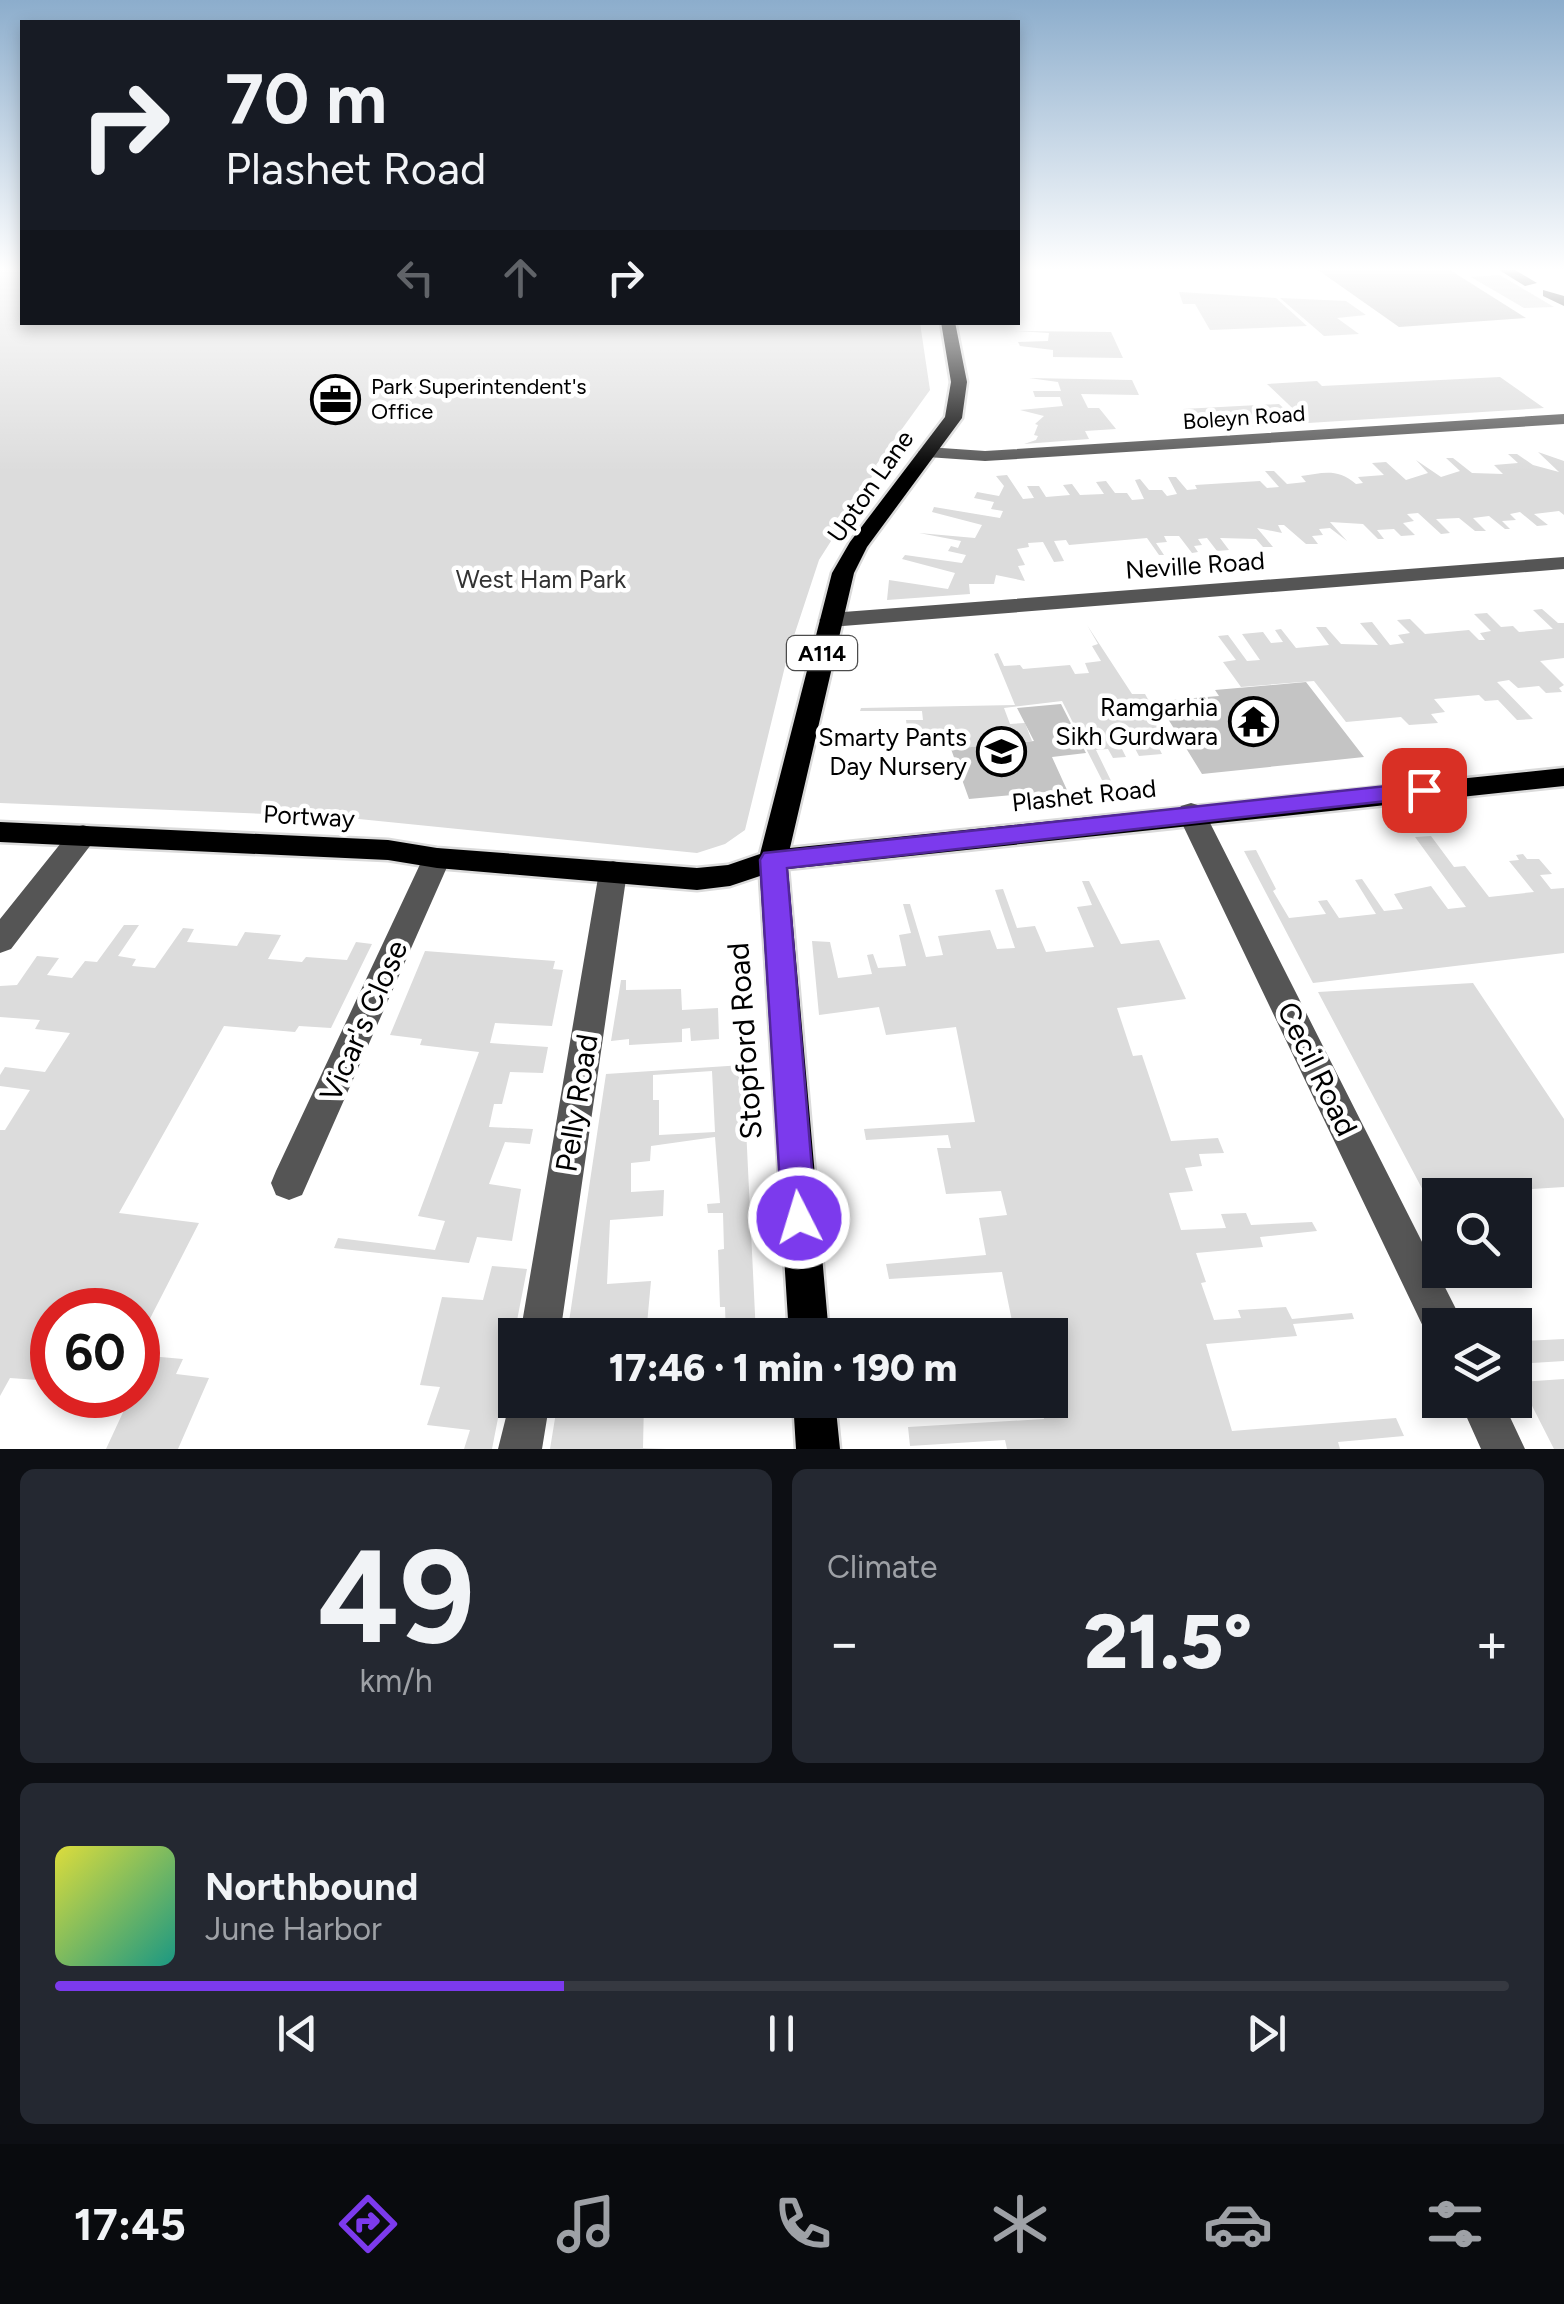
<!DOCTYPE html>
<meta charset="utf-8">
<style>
body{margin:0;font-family:Figtree,sans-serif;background:#242831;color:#f1f3f6;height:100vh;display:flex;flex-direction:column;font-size:38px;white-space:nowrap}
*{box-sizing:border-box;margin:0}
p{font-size:32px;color:#9ea1a6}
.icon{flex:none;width:55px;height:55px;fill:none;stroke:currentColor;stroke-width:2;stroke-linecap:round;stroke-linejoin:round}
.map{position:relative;height:1449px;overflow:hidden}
.details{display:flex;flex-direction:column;gap:20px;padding:20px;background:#0d0f14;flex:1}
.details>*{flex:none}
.top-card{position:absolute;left:20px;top:20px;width:1000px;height:305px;border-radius:0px;box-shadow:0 5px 15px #0003;background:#171b24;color:#f1f3f6;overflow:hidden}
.controls{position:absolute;left:1422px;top:1178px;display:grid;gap:20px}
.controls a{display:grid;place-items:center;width:110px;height:110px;border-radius:0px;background:#171b24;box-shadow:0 5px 15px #0003;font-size:50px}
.speed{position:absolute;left:30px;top:1288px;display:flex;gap:20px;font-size:50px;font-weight:700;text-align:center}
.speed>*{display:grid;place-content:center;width:130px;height:130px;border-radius:50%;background:#171b24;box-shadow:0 5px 15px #0003;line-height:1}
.speed .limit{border:15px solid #d22;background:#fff;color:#111}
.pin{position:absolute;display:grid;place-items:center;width:85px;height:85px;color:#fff;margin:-42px;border-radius:20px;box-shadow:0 5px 15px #0006}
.me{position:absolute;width:110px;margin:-55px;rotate:355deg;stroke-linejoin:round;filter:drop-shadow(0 0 8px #0008)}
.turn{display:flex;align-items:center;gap:35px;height:210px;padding:0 40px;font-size:45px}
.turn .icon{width:130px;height:130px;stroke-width:2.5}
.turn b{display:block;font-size:70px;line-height:85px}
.lanes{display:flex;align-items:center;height:95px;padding:0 40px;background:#0003;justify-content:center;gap:50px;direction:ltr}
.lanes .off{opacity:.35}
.big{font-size:75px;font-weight:800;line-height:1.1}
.details .tile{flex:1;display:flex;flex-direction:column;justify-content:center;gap:15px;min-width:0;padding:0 35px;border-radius:15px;background:#242831}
.details .dial{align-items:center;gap:0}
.dial b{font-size:130px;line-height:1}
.song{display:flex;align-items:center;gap:30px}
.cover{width:120px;height:120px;border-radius:15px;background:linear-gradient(135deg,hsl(60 70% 55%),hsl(170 70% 35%))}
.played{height:10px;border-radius:5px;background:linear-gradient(90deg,#7c3aed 35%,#363941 35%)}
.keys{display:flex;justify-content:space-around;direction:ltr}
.heat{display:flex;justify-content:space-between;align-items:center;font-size:55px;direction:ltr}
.details .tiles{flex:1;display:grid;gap:20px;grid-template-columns:1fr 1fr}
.tile:last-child{grid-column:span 2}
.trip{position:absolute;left:498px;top:1318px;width:570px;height:100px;border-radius:0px;background:#171b24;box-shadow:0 5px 15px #0003;font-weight:800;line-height:100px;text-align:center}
.dock{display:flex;height:160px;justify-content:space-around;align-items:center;background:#090b0e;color:#9ea1a6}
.dock .icon{width:70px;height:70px}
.dock .current{color:#7c3aed}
.dock b{font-size:45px;color:#f1f3f6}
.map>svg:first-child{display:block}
.green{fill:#dcdcdc;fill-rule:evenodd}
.building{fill:#c4c4c4}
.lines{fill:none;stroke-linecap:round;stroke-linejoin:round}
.major-casing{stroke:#dbdbdb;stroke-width:5}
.minor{fill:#555;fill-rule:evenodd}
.major{fill:#000;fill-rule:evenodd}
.route{fill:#7c3aed;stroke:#51269a;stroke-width:2.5}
.labels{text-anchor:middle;stroke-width:9;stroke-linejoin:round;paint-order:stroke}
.far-poi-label{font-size:22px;fill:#000;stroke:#fff;text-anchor:start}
.far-street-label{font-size:22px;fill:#000;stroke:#fff}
.shield{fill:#fff;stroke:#4c4c4c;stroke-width:2.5}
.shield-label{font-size:22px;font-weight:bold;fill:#000}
.street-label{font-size:25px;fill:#000;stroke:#fff}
.park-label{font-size:25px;fill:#333;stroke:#fff}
.poi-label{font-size:25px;fill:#000;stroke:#fff;text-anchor:end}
.near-street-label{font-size:30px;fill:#000;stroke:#fff}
</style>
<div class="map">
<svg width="1564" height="1449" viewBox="0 0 1564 1449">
<rect width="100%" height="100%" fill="#fff"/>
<path class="green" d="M 0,270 L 22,270 L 22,322 L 920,323 L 930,390 L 876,465 L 878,467 L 819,560 L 788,654 L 745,830 L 725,844 L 697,853 L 339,817 L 0,803 Z
M 1500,275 L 1554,307 L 1524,308 L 1471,277 Z
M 1179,292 L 1276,298 L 1307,326 L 1210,330 L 1195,304 L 1183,304 Z
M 1280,298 L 1346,301 L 1366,315 L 1337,318 L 1359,334 L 1324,336 Z
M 1014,331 L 1111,332 L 1123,358 L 1053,357 L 1053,350 L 1020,346 L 1018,342 L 1048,341 L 1049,333 Z
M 1500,377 L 1544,408 L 1308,423 L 1267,384 L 1317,381 L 1322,386 Z
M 1029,378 L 1132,380 L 1139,395 L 1081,394 L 1088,408 L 1099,408 L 1116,429 L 1085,431 L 1089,439 L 1024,444 L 1036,440 L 1038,436 L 1034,435 L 1038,425 L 1035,424 L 1044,416 L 1020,410 L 1063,406 L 1060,397 L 1035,397 L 1033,391 L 1061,391 L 1058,382 Z
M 1279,404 L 1300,423 L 1201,430 L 1183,409 Z
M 1538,452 L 1564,461 L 1564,515 L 1559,511 L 1534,514 L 1548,525 L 1537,526 L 1520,512 L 1510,514 L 1516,520 L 1502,521 L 1510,529 L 1505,529 L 1489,516 L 1473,518 L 1486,531 L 1475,531 L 1459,518 L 1436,519 L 1450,533 L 1441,534 L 1418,513 L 1407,514 L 1414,521 L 1403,523 L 1415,535 L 1401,536 L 1394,529 L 1377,530 L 1384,539 L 1378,539 L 1363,524 L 1330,522 L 1347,541 L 1330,528 L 1319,529 L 1323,535 L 1312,536 L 1318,544 L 1306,544 L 1284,525 L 1278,525 L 1282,533 L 1257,528 L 1273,547 L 1263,547 L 1256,539 L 1220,538 L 1229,550 L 1217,551 L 1207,538 L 1198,539 L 1202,545 L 1194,546 L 1198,552 L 1192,553 L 1179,536 L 1164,536 L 1167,542 L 1156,543 L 1164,555 L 1159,555 L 1147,538 L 1069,545 L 1066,540 L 1054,541 L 1064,561 L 1054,562 L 1043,542 L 1028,543 L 1029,547 L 1017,549 L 1025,565 L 1018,566 L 1025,581 L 996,575 L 994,584 L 969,584 L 970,594 L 887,600 L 889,580 L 948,589 L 955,573 L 902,559 L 905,555 L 962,563 L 966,555 L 948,551 L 951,546 L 958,548 L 961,541 L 919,533 L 975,538 L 982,525 L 932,512 L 934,507 L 1000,518 L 1003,511 L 991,509 L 994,502 L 974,498 L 977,492 L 999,496 L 1004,486 L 996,476 L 1007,475 L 1023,499 L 1034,498 L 1027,486 L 1039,486 L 1046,497 L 1070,495 L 1063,485 L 1072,484 L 1080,495 L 1104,494 L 1096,482 L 1106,481 L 1115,493 L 1127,493 L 1132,500 L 1144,499 L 1135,480 L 1140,479 L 1149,490 L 1162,490 L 1167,496 L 1177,494 L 1168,477 L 1176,477 L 1187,490 L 1197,489 L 1195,485 L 1260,481 L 1267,488 L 1279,487 L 1265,471 L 1274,471 L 1287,484 L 1306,482 L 1301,476 C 1321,474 1336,467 1356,484 L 1363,483 L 1358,477 L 1384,475 L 1372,463 L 1386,462 L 1406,480 L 1428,473 L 1416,460 L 1441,477 L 1460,471 L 1446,458 L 1453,458 L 1472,473 L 1503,474 L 1494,465 L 1518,463 L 1508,454 L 1517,454 L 1533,465 L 1559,472 Z
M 1542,609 L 1558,623 L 1564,623 L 1564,658 L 1540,661 L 1564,685 L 1559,688 L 1562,692 L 1546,693 L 1539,686 L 1518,688 L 1509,680 L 1497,682 L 1533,719 L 1517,720 L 1498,700 L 1485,701 L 1479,695 L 1434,699 L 1445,712 L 1431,714 L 1438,723 L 1409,725 L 1401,717 L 1346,722 L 1314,681 L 1241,687 L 1223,662 L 1236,660 L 1218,636 L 1228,635 L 1247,661 L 1260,660 L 1242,634 L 1263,632 L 1271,643 L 1283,642 L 1275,630 L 1281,629 L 1296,648 L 1329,645 L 1316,627 L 1326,627 L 1341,644 L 1378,645 L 1360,623 L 1372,622 L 1390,645 L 1404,643 L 1398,635 L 1410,633 L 1397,620 L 1410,619 L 1425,634 L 1469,630 L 1479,640 L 1485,640 L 1480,633 L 1491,631 L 1474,614 L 1487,613 L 1501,627 L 1513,626 L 1519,632 L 1553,629 L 1533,610 Z
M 1087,625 L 1132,694 L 1145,694 L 1170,738 L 1155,740 L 1162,754 L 1139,756 L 1131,741 L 1119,743 L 1126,757 L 1113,758 L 1108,749 L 1096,750 L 1115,789 L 1107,790 L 1062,701 L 1004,708 L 1010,724 L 1025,723 L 1032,741 L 952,749 L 950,745 L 927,746 L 926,735 L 908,735 L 906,720 L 923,720 L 922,711 L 860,711 L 861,708 L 1015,705 L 994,654 L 998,653 L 1004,666 L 1020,665 L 1023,669 L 1070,665 L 1075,674 L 1089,673 L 1085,663 L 1101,661 L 1092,646 L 1098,644 Z
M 1431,836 L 1454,867 L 1465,866 L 1489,897 L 1534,892 L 1509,861 L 1519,860 L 1516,855 L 1523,854 L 1527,859 L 1539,859 L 1552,874 L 1540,875 L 1551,889 L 1564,888 L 1564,953 L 1313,983 L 1244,851 L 1256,850 L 1276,889 L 1273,891 L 1289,918 L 1326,914 L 1318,901 L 1327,900 L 1339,918 L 1376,914 L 1355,880 L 1362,879 L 1384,911 L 1403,909 L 1394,894 L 1431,886 L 1448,909 L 1466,907 L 1415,837 Z
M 1082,881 L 1089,881 L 1121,944 L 1159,940 L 1186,999 L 1117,1008 L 1133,1056 L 1142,1055 L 1171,1141 L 1218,1138 L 1224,1153 L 1199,1154 L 1202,1166 L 1185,1168 L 1193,1191 L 1169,1193 L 1181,1230 L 1226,1228 L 1221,1214 L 1246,1213 L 1251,1225 L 1312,1222 L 1317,1231 L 1260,1237 L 1263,1247 L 1196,1253 L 1206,1282 L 1201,1283 L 1214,1320 L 1241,1318 L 1238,1310 L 1286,1307 L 1292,1319 L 1352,1313 L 1354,1319 L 1293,1324 L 1297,1336 L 1206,1344 L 1232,1431 L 1396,1418 L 1404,1436 L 1338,1442 L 1340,1449 L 1007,1449 L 1005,1440 L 910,1446 L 908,1427 L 1044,1419 L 1041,1400 L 1050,1400 L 1050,1335 L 979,1335 L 978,1328 L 1013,1326 L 1002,1272 L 889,1279 L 886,1264 L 986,1255 L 979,1218 L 1007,1215 L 1001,1191 L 946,1194 L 937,1148 L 951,1148 L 948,1135 L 866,1140 L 864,1129 L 975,1122 L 956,1027 L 886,1035 L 879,1007 L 819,1015 L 812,941 L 830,942 L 838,978 L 872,974 L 867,955 L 873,954 L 878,968 L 906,966 L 899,935 L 911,933 L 903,904 L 910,904 L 926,957 L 943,955 L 938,936 L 990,930 L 997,949 L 1015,948 L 995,890 L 1003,889 L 1017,928 L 1035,926 L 1046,952 L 1094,947 L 1077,907 L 1092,905 Z
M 124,925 L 139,925 L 118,956 L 136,959 L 132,966 L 155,968 L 183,928 L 194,929 L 187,942 L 237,946 L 245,932 L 281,935 L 268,959 L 302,962 L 306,957 L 347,960 L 356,942 L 372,944 L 331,1028 L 299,1026 L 295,1032 L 224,1026 L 119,1213 L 199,1223 L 138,1342 L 138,1310 L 52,1310 L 52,1381 L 10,1378 L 0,1396 L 0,1130 L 5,1130 L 30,1090 L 0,1086 L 0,1075 L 5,1067 L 45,1072 L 70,1033 L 35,1029 L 40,1020 L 0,1017 L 0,986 L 17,985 L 37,956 L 59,958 L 47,975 L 72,978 L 85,961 L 97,962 Z
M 425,951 L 555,961 L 553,969 L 563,970 L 552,1026 L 495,1023 L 490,1043 L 548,1047 L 543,1073 L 510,1072 L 502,1104 L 494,1104 L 489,1127 L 533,1129 L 530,1144 L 505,1142 L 489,1184 L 521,1189 L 512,1241 L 477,1237 L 469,1263 L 334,1248 L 338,1238 L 435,1250 L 445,1221 L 418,1216 L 479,1052 L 420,1045 L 422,1039 L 390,1035 Z
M 621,980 L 626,980 L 626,990 L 681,989 L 682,1010 L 718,1008 L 719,1039 L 691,1041 L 690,1028 L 682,1029 L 682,1042 L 629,1045 L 629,1039 L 611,1041 Z
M 1473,983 L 1564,1119 L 1564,1187 L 1426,1196 L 1318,992 Z
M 743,1065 L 756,1335 L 726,1335 L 725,1307 L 720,1307 L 718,1250 L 724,1249 L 723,1213 L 708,1213 L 707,1204 L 720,1203 L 715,1137 L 651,1146 L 650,1161 L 631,1163 L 631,1192 L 664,1190 L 663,1216 L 610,1220 L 607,1284 L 651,1281 L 646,1335 L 567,1335 L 606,1074 ZM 712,1071 L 715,1132 L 659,1135 L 659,1100 L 653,1100 L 653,1075 Z
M 492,1266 L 527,1269 L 492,1449 L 464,1449 L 470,1430 L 427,1425 L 440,1387 L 420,1385 L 442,1297 L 483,1300 Z
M 1515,1326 L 1524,1341 L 1564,1339 L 1564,1361 L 1515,1364 Z
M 138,1355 L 183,1359 L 176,1374 L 209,1378 L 178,1449 L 106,1449 L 131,1395 L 138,1395 Z
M 1564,1379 L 1564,1449 L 1554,1449 L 1520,1382 Z
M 558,1400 L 644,1400 L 643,1448 L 667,1449 L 550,1449 Z"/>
<path class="building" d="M 1318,270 L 1450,270 L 1526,318 L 1399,327 Z
M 1306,682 L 1364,757 L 1202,774 L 1157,701 L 1219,696 L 1215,690 Z
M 1061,704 L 1086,753 L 1052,757 L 1067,790 L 969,799 L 951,749 L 1034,741 L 1017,708 Z"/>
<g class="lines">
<defs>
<path id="major" d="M 941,322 L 955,322 L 967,382 L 962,418 L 867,547 L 854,573 L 790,848 L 1564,768 L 1564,786 L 788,869 L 829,1335 L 789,1335 L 760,876 L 730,886 L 697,890 L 437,868 L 388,860 L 0,842 L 0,822 L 388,840 L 437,848 L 697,868 L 728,865 L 760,854 L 832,573 L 850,542 L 945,417 L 951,382 Z
M 793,1400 L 835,1400 L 840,1449 L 796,1449 Z"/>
</defs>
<use href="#major" class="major-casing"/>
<path class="minor" d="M 1499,270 L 1515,270 L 1537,283 L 1525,286 Z
M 1543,290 L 1564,296 L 1564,306 L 1543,296 Z
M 1564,414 L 1564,424 L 985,461 L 927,457 L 918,452 L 927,447 L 985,451 Z
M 1564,557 L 1564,569 L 830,627 L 819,620 L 830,613 Z
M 1191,803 L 1201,806 L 1205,813 L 1457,1311 L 1463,1325 L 1440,1325 L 1440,1344 L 1429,1339 L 1177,813 L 1181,806 Z
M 83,825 L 93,828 L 97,835 L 93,842 L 11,949 L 0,953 L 0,919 L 73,828 Z
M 437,848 L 447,851 L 451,858 L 302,1195 L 289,1200 L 276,1195 L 271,1183 L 276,1171 L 423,858 L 427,851 Z
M 613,861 L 623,864 L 627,872 L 560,1335 L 520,1335 L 599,872 L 603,864 Z
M 514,1385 L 515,1400 L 550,1400 L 542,1449 L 498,1449 Z
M 1459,1400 L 1502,1400 L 1525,1449 L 1481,1449 Z"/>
<use href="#major" class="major"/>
</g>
<linearGradient id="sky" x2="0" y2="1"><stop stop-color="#8cadcc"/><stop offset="0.57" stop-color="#fff"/><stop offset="1" stop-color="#fff" stop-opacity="0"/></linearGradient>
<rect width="1564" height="472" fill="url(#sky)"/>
<path class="route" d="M 1424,782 L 1436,790 L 1432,796 L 787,868 L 816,1218 L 811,1230 L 799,1235 L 787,1230 L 782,1218 L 760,860 L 764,853 Z"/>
<defs>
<symbol id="office-ring" viewBox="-11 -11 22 22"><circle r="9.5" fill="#fff" stroke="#000" stroke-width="1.5"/><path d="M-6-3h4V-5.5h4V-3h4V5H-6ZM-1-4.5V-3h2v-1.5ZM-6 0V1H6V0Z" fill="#000"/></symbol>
<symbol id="temple-ring" viewBox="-11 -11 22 22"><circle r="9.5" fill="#fff" stroke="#000" stroke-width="1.5"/><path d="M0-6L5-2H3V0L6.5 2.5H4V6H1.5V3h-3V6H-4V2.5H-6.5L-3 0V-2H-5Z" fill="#000"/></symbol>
<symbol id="school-ring" viewBox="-11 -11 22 22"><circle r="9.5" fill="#fff" stroke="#000" stroke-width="1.5"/><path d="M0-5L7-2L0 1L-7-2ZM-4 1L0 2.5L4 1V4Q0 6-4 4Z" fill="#000"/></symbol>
</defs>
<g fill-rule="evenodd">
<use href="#office-ring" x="308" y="372" width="55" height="55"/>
<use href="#temple-ring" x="1226" y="694" width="55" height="55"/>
<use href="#school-ring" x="974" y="724" width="55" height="55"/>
</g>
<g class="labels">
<g class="far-poi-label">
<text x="371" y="394">Park Superintendent's<tspan x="371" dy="25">Office</tspan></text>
</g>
<g class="far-street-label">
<text transform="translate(1244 417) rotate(-4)" y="8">Boleyn Road</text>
</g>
<rect class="shield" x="787" y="636" width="70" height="34" rx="8"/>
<g class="shield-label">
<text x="822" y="661">A114</text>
</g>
<g class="street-label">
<text transform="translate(870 486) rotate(-55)" y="9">Upton Lane</text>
<text transform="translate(1195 565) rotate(-4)" y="9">Neville Road</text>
<text transform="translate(1084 795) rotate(-6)" y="9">Plashet Road</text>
<text transform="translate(309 816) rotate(3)" y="9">Portway</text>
</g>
<g class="park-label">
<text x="541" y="588">West Ham Park</text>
</g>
<g class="poi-label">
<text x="1218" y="716">Ramgarhia<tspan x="1218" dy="29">Sikh Gurdwara</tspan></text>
<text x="967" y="746">Smarty Pants<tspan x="967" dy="29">Day Nursery</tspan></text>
</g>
<g class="near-street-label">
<text transform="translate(364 1021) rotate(-66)" y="10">Vicar's Close</text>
<text transform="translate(745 1041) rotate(-94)" y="10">Stopford Road</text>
<text transform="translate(1317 1069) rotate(64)" y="10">Cecil Road</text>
<text transform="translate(577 1103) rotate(-81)" y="10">Pelly Road</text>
</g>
</g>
</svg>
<div class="controls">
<a><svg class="icon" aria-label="search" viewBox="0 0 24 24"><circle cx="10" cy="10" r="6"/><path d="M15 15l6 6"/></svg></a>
<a><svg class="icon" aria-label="layers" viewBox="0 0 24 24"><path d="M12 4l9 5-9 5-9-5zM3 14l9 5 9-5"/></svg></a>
</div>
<div class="speed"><div class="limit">60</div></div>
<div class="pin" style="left:1424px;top:790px;background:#d93025"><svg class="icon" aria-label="arrive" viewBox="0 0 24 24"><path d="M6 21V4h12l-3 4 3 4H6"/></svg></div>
<svg class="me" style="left:799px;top:1218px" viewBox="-20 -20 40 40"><circle r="17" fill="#7c3aed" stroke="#fff" stroke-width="3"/><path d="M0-11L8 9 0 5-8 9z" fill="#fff"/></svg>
<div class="trip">17:46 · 1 min · 190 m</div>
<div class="top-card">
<div class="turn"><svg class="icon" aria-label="right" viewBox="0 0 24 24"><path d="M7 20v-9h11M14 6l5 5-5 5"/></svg><div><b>70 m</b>Plashet Road</div></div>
<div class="lanes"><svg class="icon off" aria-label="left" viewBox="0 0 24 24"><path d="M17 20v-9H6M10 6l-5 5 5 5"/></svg><svg class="icon off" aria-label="ahead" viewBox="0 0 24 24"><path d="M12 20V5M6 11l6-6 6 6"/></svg><svg class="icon" aria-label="right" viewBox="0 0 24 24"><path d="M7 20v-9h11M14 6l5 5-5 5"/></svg></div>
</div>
</div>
<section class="details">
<div class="tiles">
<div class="tile dial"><b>49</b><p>km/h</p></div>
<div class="tile"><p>Climate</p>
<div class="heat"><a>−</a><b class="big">21.5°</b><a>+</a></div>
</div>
<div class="tile">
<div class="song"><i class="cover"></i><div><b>Northbound</b><p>June Harbor</p></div></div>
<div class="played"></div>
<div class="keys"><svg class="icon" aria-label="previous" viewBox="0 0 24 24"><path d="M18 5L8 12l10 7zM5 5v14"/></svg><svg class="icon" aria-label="pause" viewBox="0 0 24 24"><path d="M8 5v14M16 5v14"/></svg><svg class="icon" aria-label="next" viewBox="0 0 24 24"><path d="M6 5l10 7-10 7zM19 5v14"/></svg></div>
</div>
</div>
</section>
<nav class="dock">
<b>17:45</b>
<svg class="icon current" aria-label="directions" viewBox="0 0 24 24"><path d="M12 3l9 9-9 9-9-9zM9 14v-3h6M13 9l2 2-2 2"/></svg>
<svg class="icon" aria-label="music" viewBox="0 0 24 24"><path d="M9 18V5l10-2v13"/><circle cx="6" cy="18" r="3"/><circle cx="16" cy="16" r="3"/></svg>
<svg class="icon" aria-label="phone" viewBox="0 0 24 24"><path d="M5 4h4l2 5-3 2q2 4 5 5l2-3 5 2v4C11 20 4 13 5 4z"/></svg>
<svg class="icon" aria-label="climate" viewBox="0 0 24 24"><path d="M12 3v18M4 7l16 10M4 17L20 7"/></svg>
<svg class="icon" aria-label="car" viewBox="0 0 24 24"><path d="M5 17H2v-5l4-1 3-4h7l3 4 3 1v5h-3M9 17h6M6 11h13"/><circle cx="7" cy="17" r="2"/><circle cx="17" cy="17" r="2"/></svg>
<svg class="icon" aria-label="filters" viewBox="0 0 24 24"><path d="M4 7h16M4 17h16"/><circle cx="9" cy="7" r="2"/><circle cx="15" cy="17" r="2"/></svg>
</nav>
